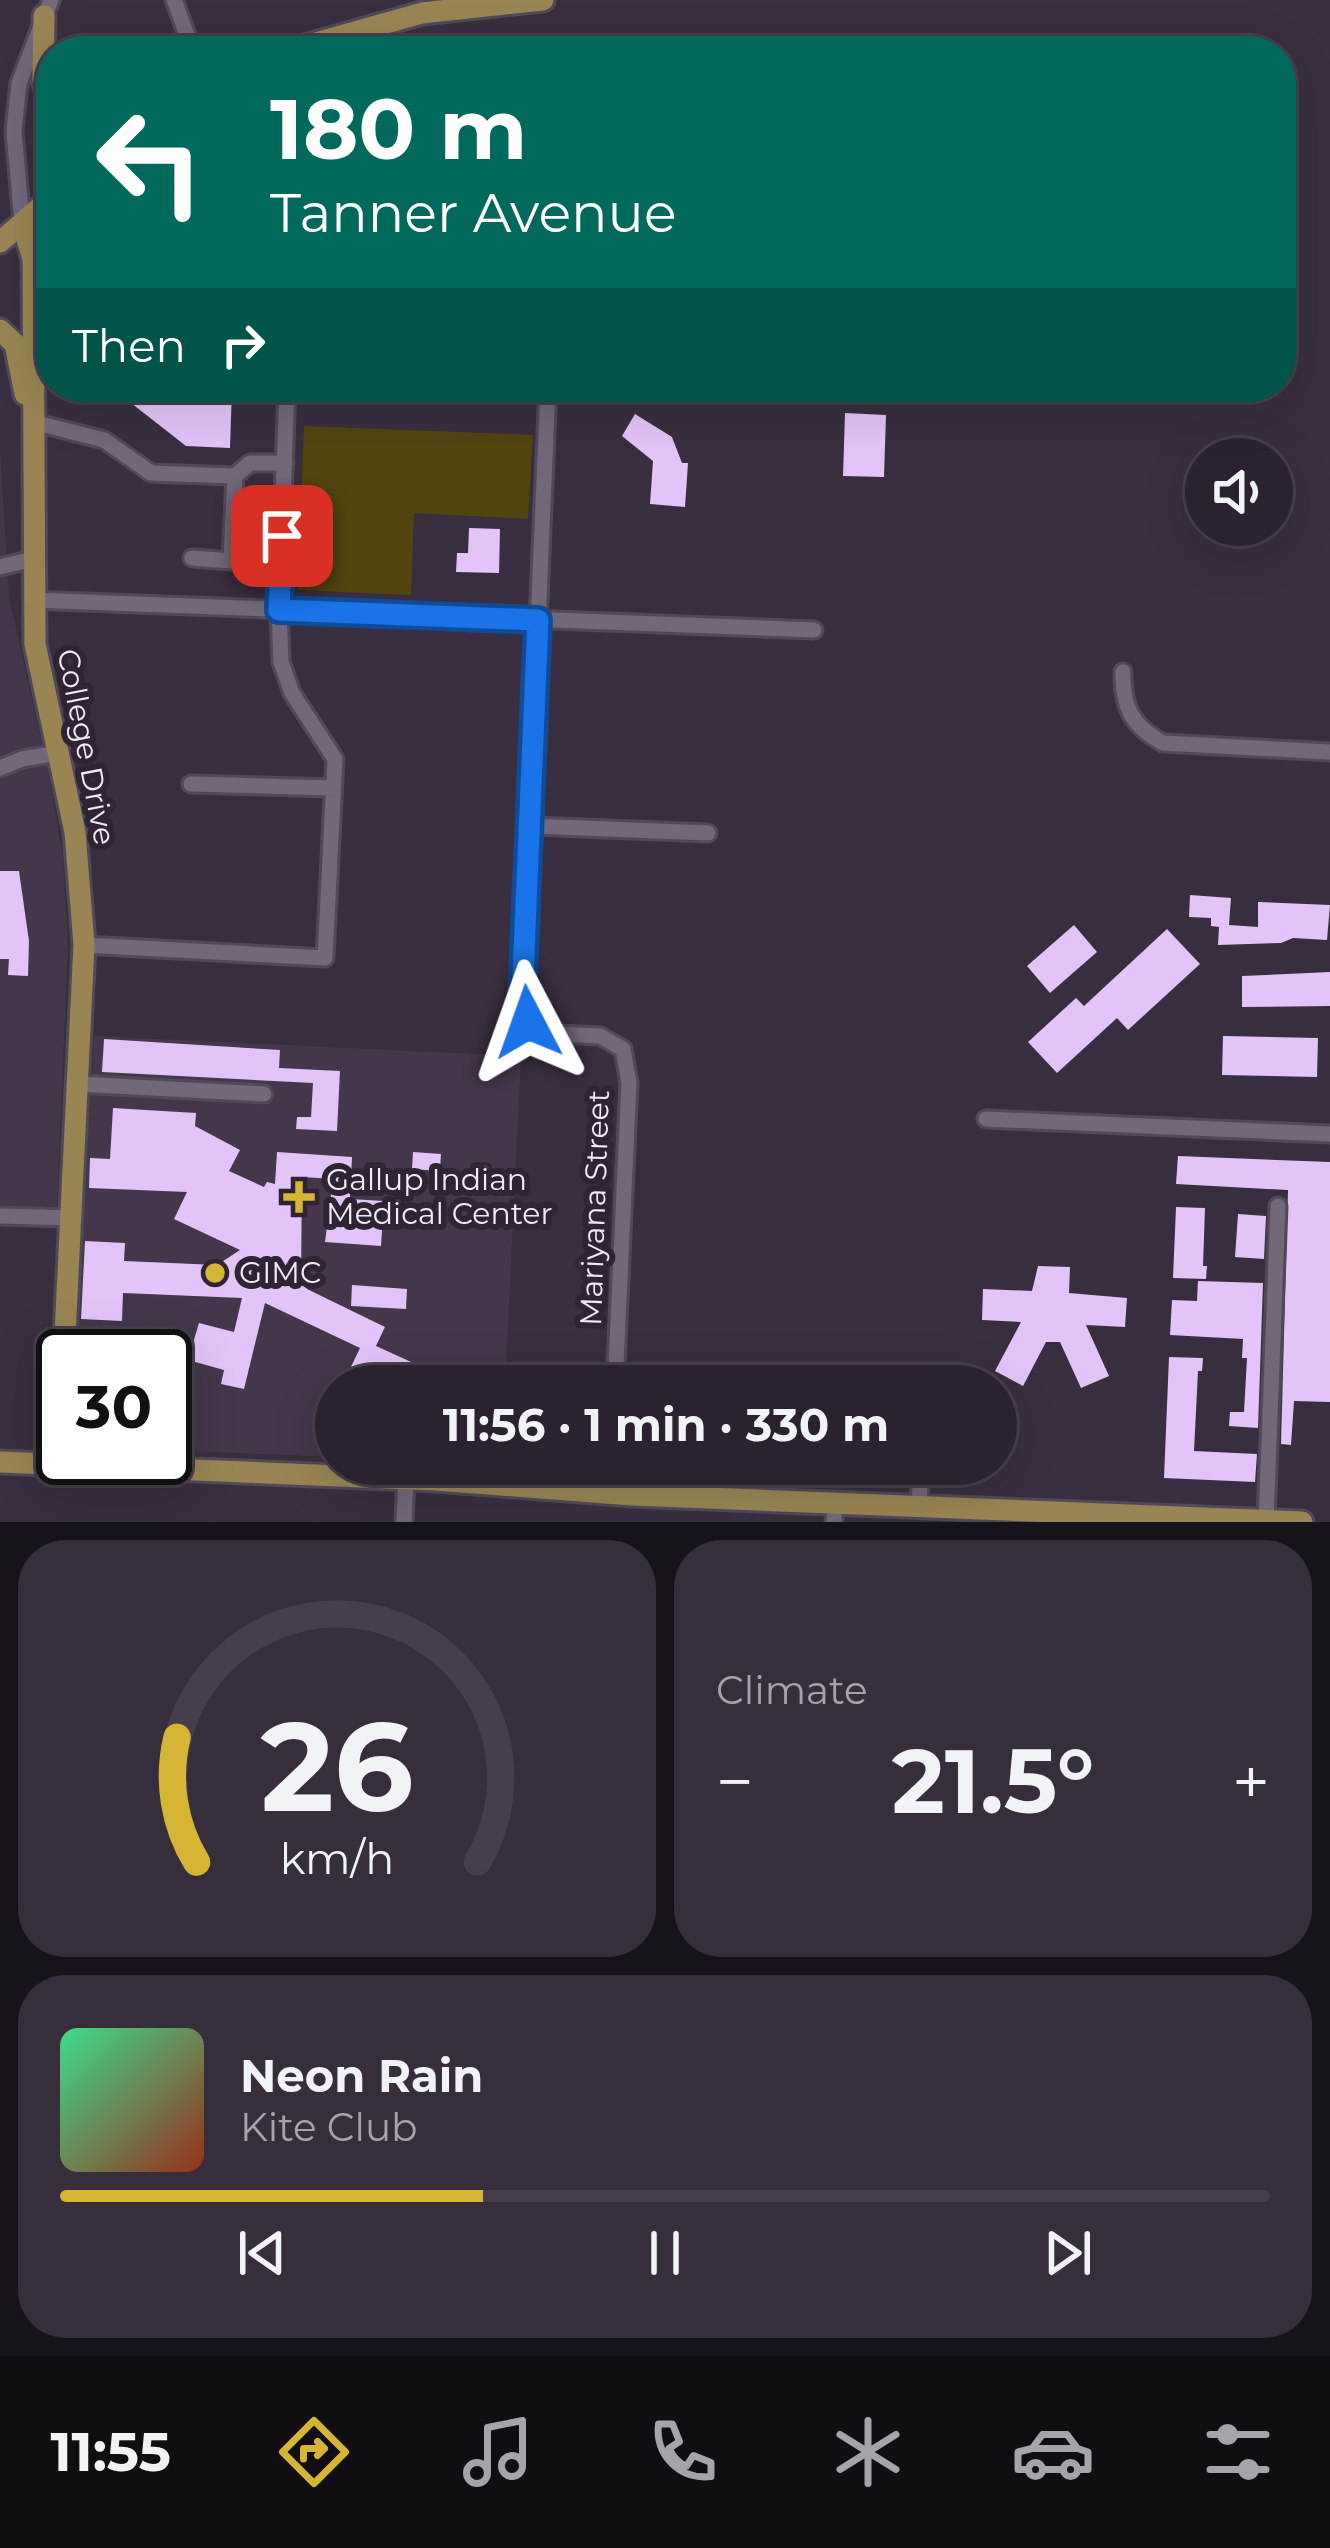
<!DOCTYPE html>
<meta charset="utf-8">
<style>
body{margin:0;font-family:Montserrat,sans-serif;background:#362f3b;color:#f1f3f6;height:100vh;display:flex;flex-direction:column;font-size:45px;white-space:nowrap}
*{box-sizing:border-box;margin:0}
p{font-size:39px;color:#a5a4aa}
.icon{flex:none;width:66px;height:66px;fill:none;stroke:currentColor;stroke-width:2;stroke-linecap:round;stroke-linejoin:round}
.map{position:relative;height:1522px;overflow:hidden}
.details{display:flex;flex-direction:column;gap:18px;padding:18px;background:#17131a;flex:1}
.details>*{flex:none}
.top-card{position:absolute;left:36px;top:36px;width:1260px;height:366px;border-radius:48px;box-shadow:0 12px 48px #0002,0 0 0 3px #463f4b;background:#00695c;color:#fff;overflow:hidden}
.controls{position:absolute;left:1185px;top:438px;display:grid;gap:24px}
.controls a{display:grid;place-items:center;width:108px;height:108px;border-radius:50%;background:#2a222f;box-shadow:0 12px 48px #0002,0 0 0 3px #463f4b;font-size:60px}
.speed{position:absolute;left:36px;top:1329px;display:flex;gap:24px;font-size:60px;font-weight:700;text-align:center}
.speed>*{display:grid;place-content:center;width:156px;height:156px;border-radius:50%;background:#2a222f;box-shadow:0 12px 48px #0002,0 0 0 3px #463f4b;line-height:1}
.speed .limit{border:6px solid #111;border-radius:18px;background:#fff;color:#111}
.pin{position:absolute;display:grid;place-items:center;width:102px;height:102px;color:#fff;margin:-51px;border-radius:24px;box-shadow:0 6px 18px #0006}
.me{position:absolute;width:132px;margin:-66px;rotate:356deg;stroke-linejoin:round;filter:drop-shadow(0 0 9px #0008)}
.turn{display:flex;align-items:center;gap:42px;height:252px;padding:0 36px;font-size:54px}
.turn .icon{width:156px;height:156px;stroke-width:2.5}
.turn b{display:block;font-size:84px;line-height:102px}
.then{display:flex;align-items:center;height:114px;padding:0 36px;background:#0003;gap:24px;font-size:45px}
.big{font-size:90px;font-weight:700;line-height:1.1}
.details .tile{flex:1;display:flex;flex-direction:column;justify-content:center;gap:18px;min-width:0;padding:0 42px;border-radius:48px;background:#362f3b}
.details .dial{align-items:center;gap:0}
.dial svg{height:312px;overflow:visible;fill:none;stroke:#463f4b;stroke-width:7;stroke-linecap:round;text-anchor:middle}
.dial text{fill:#f1f3f6;stroke:none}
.song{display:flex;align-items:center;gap:36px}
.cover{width:144px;height:144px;border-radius:18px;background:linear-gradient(135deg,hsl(150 70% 55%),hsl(10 70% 35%))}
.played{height:12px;border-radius:6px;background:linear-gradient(90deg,#d6b534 35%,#463f4b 35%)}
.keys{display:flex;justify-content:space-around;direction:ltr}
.heat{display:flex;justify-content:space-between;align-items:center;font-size:66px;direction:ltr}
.details .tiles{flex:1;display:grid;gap:18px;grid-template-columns:1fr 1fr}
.tile:last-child{grid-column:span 2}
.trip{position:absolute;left:315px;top:1365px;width:702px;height:120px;border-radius:60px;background:#2a222f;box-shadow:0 12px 48px #0002,0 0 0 3px #463f4b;font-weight:700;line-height:120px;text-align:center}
.menu{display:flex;height:192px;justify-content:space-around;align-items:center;background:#110e13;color:#a5a4aa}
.menu .icon{width:84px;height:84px}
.menu .current{color:#d6b534}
.menu b{font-size:54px;color:#f1f3f6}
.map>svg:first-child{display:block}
.built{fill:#44364b}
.green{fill:#524510}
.building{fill:#e4c3f8}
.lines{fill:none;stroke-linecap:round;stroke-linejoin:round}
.minor-casing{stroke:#524957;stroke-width:21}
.major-casing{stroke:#524957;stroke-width:27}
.minor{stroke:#73677a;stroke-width:15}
.major{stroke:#998554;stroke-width:21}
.route-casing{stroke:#114b97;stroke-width:30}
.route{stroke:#1a73e8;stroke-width:21}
.poi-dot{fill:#d6b534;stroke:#2e2434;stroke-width:4.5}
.labels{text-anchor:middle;stroke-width:12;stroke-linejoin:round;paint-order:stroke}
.street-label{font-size:30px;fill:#f2ebf6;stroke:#2e2434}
.poi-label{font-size:30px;fill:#f2ebf6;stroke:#2e2434;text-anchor:start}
</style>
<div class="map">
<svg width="1330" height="1522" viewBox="0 0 1330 1522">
<rect width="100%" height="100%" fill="#382e3f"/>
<path class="built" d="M 0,449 L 9,597 L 49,775 L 63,857 L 68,946 L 57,1208 L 0,1206 Z
M 94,1036 L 521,1056 L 505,1386 L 336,1386 L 336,1457 L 165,1450 L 165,1356 L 75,1356 Z"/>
<path class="green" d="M 304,426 L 533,435 L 528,519 L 414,513 L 411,595 L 298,590 Z"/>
<path class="building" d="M 125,387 L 232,387 L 230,448 L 186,446 L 122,396 Z
M 845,413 L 886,415 L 884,477 L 843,476 Z
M 635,414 L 672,437 L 682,463 L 688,463 L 685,507 L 650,504 L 653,461 L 622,436 Z
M 469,528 L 500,529 L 499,573 L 456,572 L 457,553 L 468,553 Z
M 0,871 L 19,871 L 29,941 L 28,976 L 8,975 L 9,959 L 0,959 Z
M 1190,895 L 1231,898 L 1229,925 L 1258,927 L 1258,902 L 1330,905 L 1327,940 L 1293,938 L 1281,943 L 1218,945 L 1219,927 L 1211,926 L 1211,918 L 1189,917 Z
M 1074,925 L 1097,952 L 1050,993 L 1027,966 Z
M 1167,929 L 1200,964 L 1128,1030 L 1117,1018 L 1057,1073 L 1028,1042 L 1076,998 L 1084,1006 Z
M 1330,972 L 1330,1006 L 1242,1007 L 1242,976 Z
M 1223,1036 L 1318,1038 L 1317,1077 L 1222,1075 Z
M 104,1039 L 280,1050 L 279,1068 L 340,1071 L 337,1131 L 296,1129 L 297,1117 L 311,1117 L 313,1083 L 102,1072 Z
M 113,1108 L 196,1113 L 195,1126 L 240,1150 L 229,1171 L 264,1187 L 267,1182 L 275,1184 L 277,1152 L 352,1157 L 350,1199 L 384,1201 L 381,1246 L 325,1242 L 333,1179 L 302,1177 L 301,1280 L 307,1289 L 385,1327 L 376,1346 L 420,1366 L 411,1386 L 379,1386 L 349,1371 L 360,1348 L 265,1303 L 244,1389 L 221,1384 L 224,1370 L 188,1360 L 199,1323 L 234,1332 L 242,1298 L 123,1293 L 122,1321 L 81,1319 L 85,1241 L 125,1243 L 124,1261 L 217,1265 L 240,1250 L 174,1219 L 187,1192 L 89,1188 L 90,1158 L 110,1159 Z
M 413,1152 L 441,1154 L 440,1171 L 412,1169 Z
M 1178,1156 L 1330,1162 L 1330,1402 L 1294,1401 L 1291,1445 L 1281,1444 L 1288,1190 L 1176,1184 Z
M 1176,1207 L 1205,1208 L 1203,1266 L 1207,1266 L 1206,1279 L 1173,1278 Z
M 1238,1214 L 1266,1216 L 1264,1259 L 1235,1257 Z
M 1038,1266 L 1070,1267 L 1069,1293 L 1127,1298 L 1125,1327 L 1086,1325 L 1109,1376 L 1081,1388 L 1060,1342 L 1046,1342 L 1023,1386 L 995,1371 L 1021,1322 L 982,1320 L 983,1289 L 1032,1291 Z
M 1198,1281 L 1263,1283 L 1258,1428 L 1229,1426 L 1230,1412 L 1244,1412 L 1247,1358 L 1242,1358 L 1243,1339 L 1170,1335 L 1172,1300 L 1197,1301 Z
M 352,1285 L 407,1289 L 406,1309 L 351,1306 Z
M 1169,1357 L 1203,1358 L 1202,1371 L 1198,1371 L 1194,1451 L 1257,1454 L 1255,1482 L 1164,1478 Z"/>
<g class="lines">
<defs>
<path id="minor" d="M 174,0 L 193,51
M 22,223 L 14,131 L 19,83 L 51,0
M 548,387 L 522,1001 L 528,1022 L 556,1034 L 600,1036 L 623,1049 L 629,1083 L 615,1386
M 33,422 L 104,440 L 151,473 L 235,476
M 192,558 L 231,561 L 235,476 L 250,463 L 285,463
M 0,567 L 33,559
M 32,600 L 814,630
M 1123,672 C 1122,707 1132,726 1163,743 L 1330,752
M 0,768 L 22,759 L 58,753
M 191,784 L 333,788
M 532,826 L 708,833
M 84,945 L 325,958 L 335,759 L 292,693 L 281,662 L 279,609 L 287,387
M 77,1084 L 264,1094
M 986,1119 L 1330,1134
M 0,1216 L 72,1218
M 883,1375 L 917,1377 L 921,1386
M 609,1493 L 611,1464
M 919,1507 L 921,1464
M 1266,1521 L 1278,1206
M 404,1522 L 406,1479
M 834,1522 L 835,1504"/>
<path id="major" d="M 44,16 L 43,80 L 51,107
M 287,51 L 422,13 L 543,0
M 22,223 L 33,259 L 35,644 L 75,832 L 84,945 L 64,1356
M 0,242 L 51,198
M 0,330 L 15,344 L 25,394
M 0,1462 L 435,1480 L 632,1495 L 1302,1522
M 58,1464 L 63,1379"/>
</defs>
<use href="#minor" class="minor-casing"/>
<use href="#major" class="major-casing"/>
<use href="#minor" class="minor"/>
<use href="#major" class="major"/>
</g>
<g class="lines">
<defs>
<path id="route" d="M 282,536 L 279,610 L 538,620 L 522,1000 L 528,1022"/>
</defs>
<use href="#route" class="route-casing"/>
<use href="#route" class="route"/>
</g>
<g class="poi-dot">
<path d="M293 1179h12v12h12v12h-12v12h-12v-12h-12v-12h12z"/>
<circle cx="215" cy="1273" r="12"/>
</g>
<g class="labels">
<g class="street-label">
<text transform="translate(86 747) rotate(79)" y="10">College Drive</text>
<text transform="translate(595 1208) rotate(-88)" y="10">Mariyana Street</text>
</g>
<g class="poi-label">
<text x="326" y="1190">Gallup Indian<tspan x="326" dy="34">Medical Center</tspan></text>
<text x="239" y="1283">GIMC</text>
</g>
</g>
</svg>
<div class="controls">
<a><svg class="icon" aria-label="sound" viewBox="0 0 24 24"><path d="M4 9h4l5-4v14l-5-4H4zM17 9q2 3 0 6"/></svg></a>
</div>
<div class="speed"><div class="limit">30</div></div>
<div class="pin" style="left:282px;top:536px;background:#d93025"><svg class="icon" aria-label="arrive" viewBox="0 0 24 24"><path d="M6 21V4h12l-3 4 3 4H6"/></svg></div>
<svg class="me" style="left:528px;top:1022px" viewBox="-20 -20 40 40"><path d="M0-17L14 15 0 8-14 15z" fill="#1a73e8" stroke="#fff" stroke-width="4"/></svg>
<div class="trip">11:56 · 1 min · 330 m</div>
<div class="top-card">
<div class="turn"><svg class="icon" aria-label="left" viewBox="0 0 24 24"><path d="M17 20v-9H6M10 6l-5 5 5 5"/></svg><div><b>180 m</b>Tanner Avenue</div></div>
<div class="then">Then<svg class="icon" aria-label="right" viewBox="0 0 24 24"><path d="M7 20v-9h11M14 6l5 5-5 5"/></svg></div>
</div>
</div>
<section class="details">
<div class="tiles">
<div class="tile dial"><svg viewBox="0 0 100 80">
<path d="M14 69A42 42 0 1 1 86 69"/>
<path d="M14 69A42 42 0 0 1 9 37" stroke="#d6b534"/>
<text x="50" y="56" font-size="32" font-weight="700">26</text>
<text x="50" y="72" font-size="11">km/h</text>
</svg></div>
<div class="tile"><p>Climate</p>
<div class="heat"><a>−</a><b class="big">21.5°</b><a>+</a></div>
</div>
<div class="tile">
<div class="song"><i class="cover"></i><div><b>Neon Rain</b><p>Kite Club</p></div></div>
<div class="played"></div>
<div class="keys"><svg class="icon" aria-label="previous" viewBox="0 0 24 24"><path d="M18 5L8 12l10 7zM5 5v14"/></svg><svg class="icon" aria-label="pause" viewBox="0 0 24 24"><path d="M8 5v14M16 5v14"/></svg><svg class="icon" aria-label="next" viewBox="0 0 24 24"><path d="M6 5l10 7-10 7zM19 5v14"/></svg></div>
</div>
</div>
</section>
<nav class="menu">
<b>11:55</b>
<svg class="icon current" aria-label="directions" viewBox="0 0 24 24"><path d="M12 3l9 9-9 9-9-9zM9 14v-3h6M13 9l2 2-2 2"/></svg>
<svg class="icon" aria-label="music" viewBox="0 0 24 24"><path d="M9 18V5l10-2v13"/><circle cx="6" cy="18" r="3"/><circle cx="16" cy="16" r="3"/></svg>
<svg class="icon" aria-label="phone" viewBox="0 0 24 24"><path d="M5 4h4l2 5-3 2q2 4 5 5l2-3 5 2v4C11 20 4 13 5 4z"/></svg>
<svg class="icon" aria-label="climate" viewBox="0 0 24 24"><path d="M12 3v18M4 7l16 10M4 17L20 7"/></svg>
<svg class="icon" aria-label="car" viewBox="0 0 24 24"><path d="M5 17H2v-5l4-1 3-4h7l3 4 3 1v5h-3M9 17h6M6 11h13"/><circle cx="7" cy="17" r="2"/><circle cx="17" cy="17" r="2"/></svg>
<svg class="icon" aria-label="filters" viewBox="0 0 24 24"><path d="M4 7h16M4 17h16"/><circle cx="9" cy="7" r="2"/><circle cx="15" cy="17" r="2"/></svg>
</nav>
